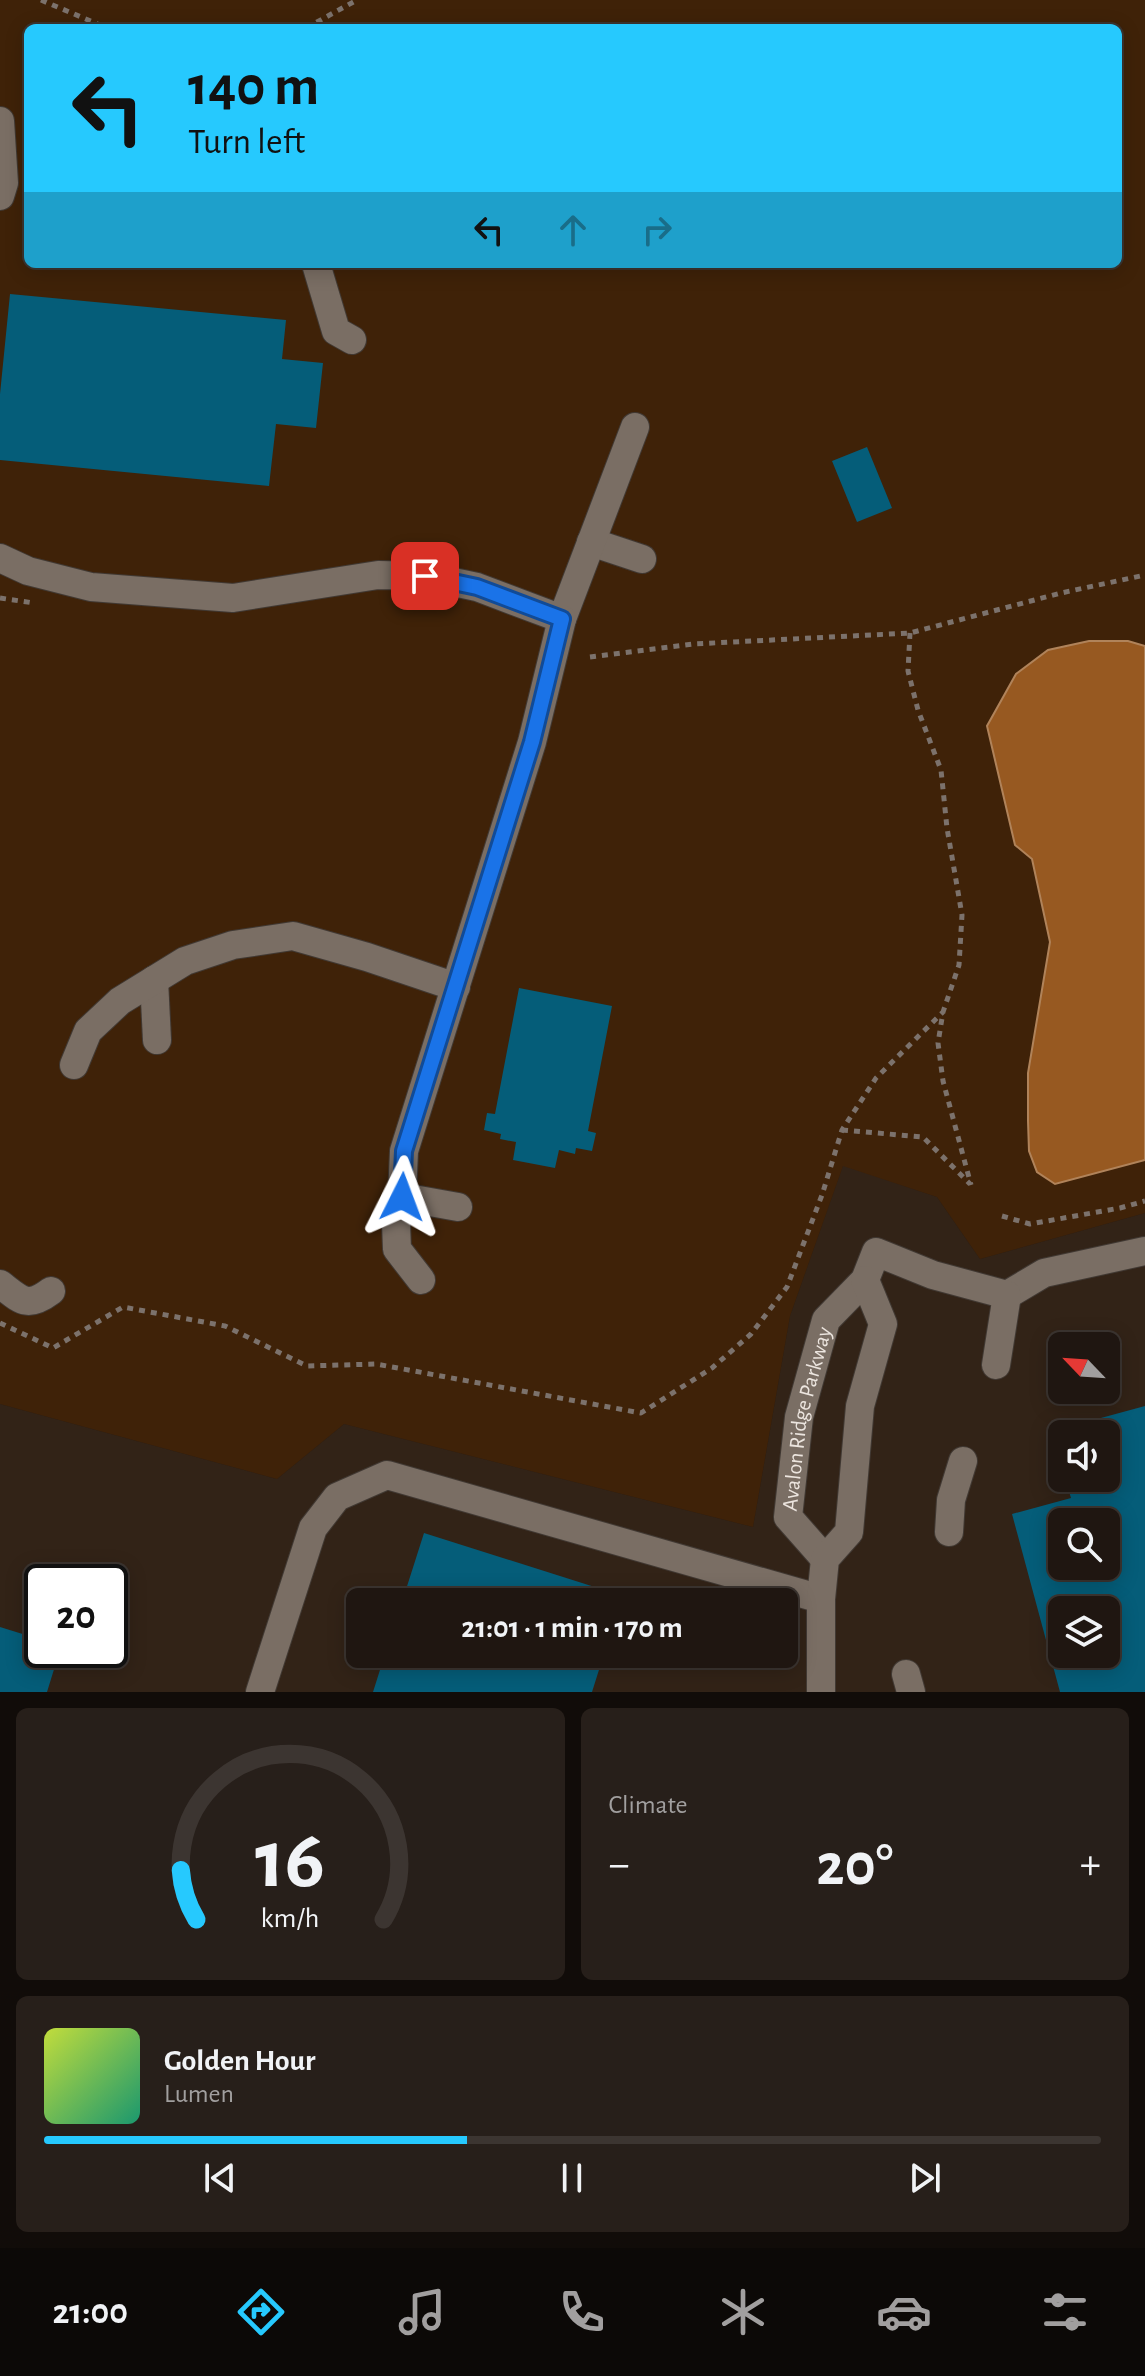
<!DOCTYPE html>
<meta charset="utf-8">
<style>
body{margin:0;font-family:"Alegreya Sans",sans-serif;background:#271f1a;color:#f1f3f6;height:100vh;display:flex;flex-direction:column;font-size:30px;white-space:nowrap}
*{box-sizing:border-box;margin:0}
p{font-size:26px;color:#a19f9f}
.icon{flex:none;width:44px;height:44px;fill:none;stroke:currentColor;stroke-width:2;stroke-linecap:round;stroke-linejoin:round}
.map{position:relative;height:1692px;overflow:hidden}
.sheet{display:flex;flex-direction:column;gap:16px;padding:16px;background:#110c09;flex:1}
.sheet>*{flex:none}
.top-card{position:absolute;left:24px;top:24px;width:1098px;height:244px;border-radius:12px;box-shadow:0 4px 20px #0003,0 0 0 2px #3c3531;background:#26c9fe;color:#111;overflow:hidden}
.needle{width:52px;rotate:295deg}
.controls{position:absolute;left:1048px;top:1332px;display:grid;gap:16px}
.controls a{display:grid;place-items:center;width:72px;height:72px;border-radius:12px;background:#1f1611;box-shadow:0 4px 20px #0003,0 0 0 2px #3c3531;font-size:40px}
.speed{position:absolute;left:24px;top:1564px;display:flex;gap:16px;font-size:40px;font-weight:700;text-align:center}
.speed>*{display:grid;place-content:center;width:104px;height:104px;border-radius:50%;background:#1f1611;box-shadow:0 4px 20px #0003,0 0 0 2px #3c3531;line-height:1}
.speed .limit{border:4px solid #111;border-radius:12px;background:#fff;color:#111}
.pin{position:absolute;display:grid;place-items:center;width:68px;height:68px;color:#fff;margin:-34px;border-radius:16px;box-shadow:0 4px 12px #0006}
.me{position:absolute;width:88px;margin:-44px;rotate:3deg;stroke-linejoin:round;filter:drop-shadow(0 0 6px #0008)}
.turn{display:flex;align-items:center;gap:28px;height:168px;padding:0 32px;font-size:36px}
.turn .icon{width:104px;height:104px;stroke-width:2.5}
.turn b{display:block;font-size:56px;line-height:68px}
.lanes{display:flex;align-items:center;height:76px;padding:0 32px;background:#0003;justify-content:center;gap:40px;direction:ltr}
.lanes .off{opacity:.35}
.big{font-size:60px;font-weight:700;line-height:1.1}
.sheet .widget{flex:1;display:flex;flex-direction:column;justify-content:center;gap:12px;min-width:0;padding:0 28px;border-radius:12px;background:#271f1a}
.sheet .dial{align-items:center;gap:0}
.dial svg{height:208px;overflow:visible;fill:none;stroke:#3c3531;stroke-width:7;stroke-linecap:round;text-anchor:middle}
.dial text{fill:#f1f3f6;stroke:none}
.song{display:flex;align-items:center;gap:24px}
.cover{width:96px;height:96px;border-radius:12px;background:linear-gradient(135deg,hsl(70 70% 55%),hsl(160 70% 35%))}
.played{height:8px;border-radius:4px;background:linear-gradient(90deg,#26c9fe 40%,#3c3531 40%)}
.keys{display:flex;justify-content:space-around;direction:ltr}
.heat{display:flex;justify-content:space-between;align-items:center;font-size:44px;direction:ltr}
.sheet .tiles{flex:1;display:grid;gap:16px;grid-template-columns:1fr 1fr}
.widget:last-child{grid-column:span 2}
.trip{position:absolute;left:346px;top:1588px;width:452px;height:80px;border-radius:12px;background:#1f1611;box-shadow:0 4px 20px #0003,0 0 0 2px #3c3531;font-weight:700;line-height:80px;text-align:center}
.dock{display:flex;height:128px;justify-content:space-around;align-items:center;background:#0c0907;color:#a19f9f}
.dock .icon{width:56px;height:56px}
.dock .on{color:#26c9fe}
.dock b{font-size:36px;color:#f1f3f6}
.map>svg:first-child{display:block}
.built{fill:#322317;fill-rule:evenodd}
.green{fill:#3f2208;fill-rule:evenodd}
.water{fill:#975921;stroke:#b0835a;stroke-width:2}
.building{fill:#055d79;fill-rule:evenodd}
.lines{fill:none;stroke-linecap:round;stroke-linejoin:round}
.minor-casing{stroke:#413933;stroke-width:30}
.path{stroke:#7c726c;stroke-width:5;stroke-dasharray:6 6;stroke-linecap:butt}
.minor{stroke:#7a6e64;stroke-width:28}
.route-casing{stroke:#114b97;stroke-width:20}
.route{stroke:#1a73e8;stroke-width:14}
.labels{text-anchor:middle;stroke-width:8;stroke-linejoin:round;paint-order:stroke}
.street-label{font-size:22px;fill:#ece5df;stroke:#1f150e}
</style>
<div class="map">
<svg width="1145" height="1692" viewBox="0 0 1145 1692">
<rect width="100%" height="100%" fill="#291e17"/>
<path class="built" d="M 843,1165 L 937,1197 L 980,1259 L 1145,1213 L 1145,1692 L 0,1692 L 0,1404 L 277,1479 L 344,1424 L 753,1527 L 790,1316 ZM 1062,1346 L 1106,1346 L 1106,1390 L 1062,1390 ZM 1062,1434 L 1106,1434 L 1106,1478 L 1062,1478 ZM 1062,1522 L 1106,1522 L 1106,1566 L 1062,1566 ZM 42,1582 L 110,1582 L 110,1650 L 42,1650 ZM 360,1602 L 784,1602 L 784,1654 L 360,1654 ZM 1062,1610 L 1106,1610 L 1106,1654 L 1062,1654 Z"/>
<path class="green" d="M 0,0 L 1145,0 L 1145,1213 L 980,1259 L 937,1197 L 843,1166 L 790,1316 L 753,1527 L 344,1424 L 277,1479 L 0,1404 ZM 28,28 L 1118,28 L 1118,264 L 28,264 Z"/>
<path class="water" d="M 1089,641 L 1128,641 L 1145,646 L 1145,1160 L 1055,1184 L 1037,1172 L 1029,1151 L 1028,1121 L 1028,1073 L 1050,942 L 1032,859 L 1015,845 L 987,726 L 1016,674 L 1048,650 Z"/>
<path class="building" d="M 10,294 L 286,320 L 282,359 L 323,363 L 316,428 L 276,424 L 269,486 L 0,460 L 0,394 Z
M 867,447 L 892,508 L 857,522 L 832,461 Z
M 519,988 L 612,1006 L 588,1131 L 596,1133 L 592,1151 L 576,1148 L 575,1154 L 559,1150 L 555,1168 L 513,1160 L 516,1142 L 500,1139 L 501,1134 L 484,1130 L 487,1113 L 495,1114 Z
M 1145,1406 L 1145,1692 L 1060,1692 L 1012,1514 L 1071,1498 L 1065,1478 L 1106,1478 L 1106,1434 L 1062,1434 L 1061,1462 L 1053,1431 ZM 1062,1522 L 1106,1522 L 1106,1566 L 1062,1566 ZM 1062,1610 L 1106,1610 L 1106,1654 L 1062,1654 Z
M 424,1533 L 623,1596 L 621,1602 L 402,1602 Z
M 0,1627 L 42,1640 L 42,1650 L 60,1650 L 47,1692 L 0,1692 Z
M 385,1654 L 604,1654 L 592,1692 L 373,1692 Z"/>
<g class="lines">
<defs>
<g id="minor">
<path d="M 0,121 L 4,183 L 0,196"/>
<path d="M 316,264 L 336,331 L 352,340"/>
<path d="M 591,542 L 642,559"/>
<path d="M 0,558 L 28,571 L 91,587 L 233,598 L 378,575 L 425,576 L 477,587 L 562,619 L 635,427"/>
<path d="M 154,980 L 157,1040"/>
<path d="M 74,1065 L 88,1031 L 120,1001 L 185,961 L 233,945 L 293,936 L 367,957 L 456,987"/>
<path d="M 402,1197 L 396,1223 L 397,1249 L 421,1280"/>
<path d="M 458,1207 L 402,1197 L 404,1151 L 532,742 L 562,619"/>
<path d="M 0,1284 C 21,1300 27,1309 51,1291"/>
<path d="M 1007,1295 L 1044,1273 L 1145,1251"/>
<path d="M 949,1532 L 951,1500 L 963,1461"/>
<path id="s1" d="M 825,1559 L 788,1517 L 799,1417 L 826,1320 L 865,1280 L 876,1252 L 933,1275 L 1007,1295 L 996,1365"/>
<path d="M 906,1674 L 911,1692"/>
<path d="M 260,1692 L 313,1528 L 337,1497 L 387,1475 L 821,1599"/>
<path d="M 821,1692 L 821,1599 L 825,1559 L 849,1532 L 860,1406 L 883,1324 L 865,1280"/>
</g>
</defs>
<use href="#minor" class="minor-casing"/>
<path class="path" d="M 41,0 L 107,28
M 306,28 L 357,0
M 0,598 L 34,603
M 910,633 L 908,671 L 918,710 L 941,770 L 947,828 L 962,915 L 959,965 L 943,1012 L 938,1043 L 943,1081 L 971,1185
M 590,657 L 693,644 L 910,633 L 1061,593 L 1145,575
M 842,1130 L 923,1137 L 970,1184
M 1002,1216 L 1030,1224 L 1120,1208 L 1145,1201
M 0,1323 L 53,1348 L 123,1307 L 225,1326 L 307,1366 L 376,1364 L 641,1413 L 712,1368 L 751,1334 L 787,1287 L 822,1195 L 842,1130 L 876,1078 L 943,1012"/>
<use href="#minor" class="minor"/>
</g>
<g class="lines">
<defs>
<path id="route" d="M 402,1197 L 404,1151 L 532,742 L 562,619 L 477,587 L 425,576"/>
</defs>
<use href="#route" class="route-casing"/>
<use href="#route" class="route"/>
</g>
<g class="labels">
<g class="street-label">
<text dy="8" stroke="none"><textPath href="#s1" startOffset="156">Avalon Ridge Parkway</textPath></text>
</g>
</g>
</svg>
<div class="controls">
<a><svg class="needle" viewBox="-14 -14 28 28"><path d="M0-13l5 13h-10z" fill="#e53935"/><path d="M0 13l5-13h-10z" fill="#a19f9f"/></svg></a>
<a><svg class="icon" aria-label="sound" viewBox="0 0 24 24"><path d="M4 9h4l5-4v14l-5-4H4zM17 9q2 3 0 6"/></svg></a>
<a><svg class="icon" aria-label="search" viewBox="0 0 24 24"><circle cx="10" cy="10" r="6"/><path d="M15 15l6 6"/></svg></a>
<a><svg class="icon" aria-label="layers" viewBox="0 0 24 24"><path d="M12 4l9 5-9 5-9-5zM3 14l9 5 9-5"/></svg></a>
</div>
<div class="speed"><div class="limit">20</div></div>
<div class="pin" style="left:425px;top:576px;background:#d93025"><svg class="icon" aria-label="arrive" viewBox="0 0 24 24"><path d="M6 21V4h12l-3 4 3 4H6"/></svg></div>
<svg class="me" style="left:402px;top:1197px" viewBox="-20 -20 40 40"><path d="M0-17L14 15 0 8-14 15z" fill="#1a73e8" stroke="#fff" stroke-width="4"/></svg>
<div class="trip">21:01 · 1 min · 170 m</div>
<div class="top-card">
<div class="turn"><svg class="icon" aria-label="left" viewBox="0 0 24 24"><path d="M17 20v-9H6M10 6l-5 5 5 5"/></svg><div><b>140 m</b>Turn left</div></div>
<div class="lanes"><svg class="icon" aria-label="left" viewBox="0 0 24 24"><path d="M17 20v-9H6M10 6l-5 5 5 5"/></svg><svg class="icon off" aria-label="ahead" viewBox="0 0 24 24"><path d="M12 20V5M6 11l6-6 6 6"/></svg><svg class="icon off" aria-label="right" viewBox="0 0 24 24"><path d="M7 20v-9h11M14 6l5 5-5 5"/></svg></div>
</div>
</div>
<section class="sheet">
<div class="tiles">
<div class="widget dial"><svg viewBox="0 0 100 80">
<path d="M14 69A42 42 0 1 1 86 69"/>
<path d="M14 69A42 42 0 0 1 8 50" stroke="#26c9fe"/>
<text x="50" y="56" font-size="32" font-weight="700">16</text>
<text x="50" y="72" font-size="11">km/h</text>
</svg></div>
<div class="widget"><p>Climate</p>
<div class="heat"><a>−</a><b class="big">20°</b><a>+</a></div>
</div>
<div class="widget">
<div class="song"><i class="cover"></i><div><b>Golden Hour</b><p>Lumen</p></div></div>
<div class="played"></div>
<div class="keys"><svg class="icon" aria-label="previous" viewBox="0 0 24 24"><path d="M18 5L8 12l10 7zM5 5v14"/></svg><svg class="icon" aria-label="pause" viewBox="0 0 24 24"><path d="M8 5v14M16 5v14"/></svg><svg class="icon" aria-label="next" viewBox="0 0 24 24"><path d="M6 5l10 7-10 7zM19 5v14"/></svg></div>
</div>
</div>
</section>
<nav class="dock">
<b>21:00</b>
<svg class="icon on" aria-label="directions" viewBox="0 0 24 24"><path d="M12 3l9 9-9 9-9-9zM9 14v-3h6M13 9l2 2-2 2"/></svg>
<svg class="icon" aria-label="music" viewBox="0 0 24 24"><path d="M9 18V5l10-2v13"/><circle cx="6" cy="18" r="3"/><circle cx="16" cy="16" r="3"/></svg>
<svg class="icon" aria-label="phone" viewBox="0 0 24 24"><path d="M5 4h4l2 5-3 2q2 4 5 5l2-3 5 2v4C11 20 4 13 5 4z"/></svg>
<svg class="icon" aria-label="climate" viewBox="0 0 24 24"><path d="M12 3v18M4 7l16 10M4 17L20 7"/></svg>
<svg class="icon" aria-label="car" viewBox="0 0 24 24"><path d="M5 17H2v-5l4-1 3-4h7l3 4 3 1v5h-3M9 17h6M6 11h13"/><circle cx="7" cy="17" r="2"/><circle cx="17" cy="17" r="2"/></svg>
<svg class="icon" aria-label="filters" viewBox="0 0 24 24"><path d="M4 7h16M4 17h16"/><circle cx="9" cy="7" r="2"/><circle cx="15" cy="17" r="2"/></svg>
</nav>
